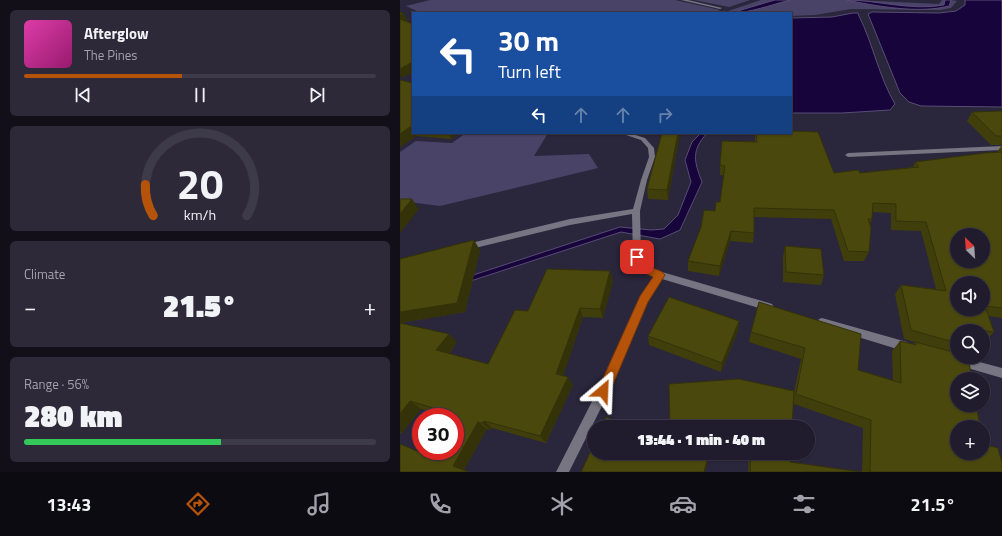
<!DOCTYPE html>
<meta charset="utf-8">
<style>
body{margin:0;font-family:"Titillium Web",sans-serif;background:#2d2939;color:#f1f3f6;height:100vh;display:flex;flex-direction:column;font-size:15px;white-space:nowrap}
*{box-sizing:border-box;margin:0}
p{font-size:13px;color:#a2a1aa}
.icon{flex:none;width:22px;height:22px;fill:none;stroke:currentColor;stroke-width:2;stroke-linecap:round;stroke-linejoin:round}
.map{position:relative;flex:1;overflow:hidden}
.sheet{display:flex;flex-direction:column;gap:10px;padding:10px;background:#120f19;width:400px}
.sheet>*{flex:none}
.top-card{position:absolute;left:12px;top:12px;width:380px;height:122px;border-radius:0px;box-shadow:0 1px 3px #0004,0 0 0 1px #3d3a49;background:#1a4fa0;color:#fff;overflow:hidden}
.needle{width:26px;rotate:335deg}
.tools{position:absolute;left:550px;top:228px;display:grid;gap:8px}
.tools a{display:grid;place-items:center;width:40px;height:40px;border-radius:50%;background:#201c2d;box-shadow:0 1px 3px #0004,0 0 0 1px #3d3a49;font-size:20px}
.speed{position:absolute;left:12px;top:408px;display:flex;gap:8px;font-size:20px;font-weight:700;text-align:center}
.speed>*{display:grid;place-content:center;width:52px;height:52px;border-radius:50%;background:#201c2d;box-shadow:0 1px 3px #0004,0 0 0 1px #3d3a49;line-height:1}
.speed .limit{border:6px solid #d22;background:#fff;color:#111}
.pin{position:absolute;display:grid;place-items:center;width:34px;height:34px;color:#fff;margin:-17px;border-radius:8px;box-shadow:0 2px 6px #0006}
.me{position:absolute;width:44px;margin:-22px;rotate:26deg;stroke-linejoin:round;filter:drop-shadow(0 0 3px #0008)}
.turn{display:flex;align-items:center;gap:14px;height:84px;padding:0 20px;font-size:18px}
.turn .icon{width:52px;height:52px;stroke-width:2.5}
.turn b{display:block;font-size:28px;line-height:34px}
.lanes{display:flex;align-items:center;height:38px;padding:0 20px;background:#0003;justify-content:center;gap:20px;direction:ltr}
.lanes .off{opacity:.35}
.big{font-size:30px;font-weight:800;line-height:1.1}
.sheet .widget{flex:1;display:flex;flex-direction:column;justify-content:center;gap:6px;min-width:0;padding:0 14px;border-radius:6px;background:#2d2939}
.sheet .dial{align-items:center;gap:0}
.dial svg{height:104px;overflow:visible;fill:none;stroke:#3d3a49;stroke-width:7;stroke-linecap:round;text-anchor:middle}
.dial text{fill:#f1f3f6;stroke:none}
.song{display:flex;align-items:center;gap:12px}
.cover{width:48px;height:48px;border-radius:6px;background:linear-gradient(135deg,hsl(320 70% 55%),hsl(320 70% 35%))}
.played{height:4px;border-radius:2px;background:linear-gradient(90deg,#b45309 45%,#3d3a49 45%)}
.keys{display:flex;justify-content:space-around;direction:ltr}
.heat{display:flex;justify-content:space-between;align-items:center;font-size:22px;direction:ltr}
.charge{height:6px;border-radius:3px;background:linear-gradient(90deg,#34c759 56%,#3d3a49 0)}
.trip{position:absolute;left:187px;top:420px;width:228px;height:40px;border-radius:20px;background:#201c2d;box-shadow:0 1px 3px #0004,0 0 0 1px #3d3a49;font-weight:800;line-height:40px;text-align:center}
.tabs{display:flex;height:64px;justify-content:space-around;align-items:center;background:#0d0b12;color:#a2a1aa}
.tabs .icon{width:28px;height:28px}
.tabs .current{color:#b45309}
.tabs b{font-size:18px;color:#f1f3f6}
main{display:flex;flex:1;min-height:0}
.map>svg:first-child{display:block}
.green{fill:#494367}
.water{fill:#17043b;stroke:#594c76}
.lines{fill:none;stroke-linecap:round;stroke-linejoin:round}
.minor{fill:#767581;fill-rule:evenodd}
.wall{fill:#403e0b}
.shaded-wall{fill:#343209}
.building{fill:#4a480d;stroke:#343209;fill-rule:evenodd}
.route{fill:#b45309;stroke:#753606}
</style>
<main>
<section class="sheet">
<div class="widget">
<div class="song"><i class="cover"></i><div><b>Afterglow</b><p>The Pines</p></div></div>
<div class="played"></div>
<div class="keys"><svg class="icon" aria-label="previous" viewBox="0 0 24 24"><path d="M18 5L8 12l10 7zM5 5v14"/></svg><svg class="icon" aria-label="pause" viewBox="0 0 24 24"><path d="M8 5v14M16 5v14"/></svg><svg class="icon" aria-label="next" viewBox="0 0 24 24"><path d="M6 5l10 7-10 7zM19 5v14"/></svg></div>
</div>
<div class="widget dial"><svg viewBox="0 0 100 80">
<path d="M14 69A42 42 0 1 1 86 69"/>
<path d="M14 69A42 42 0 0 1 8 45" stroke="#b45309"/>
<text x="50" y="56" font-size="32" font-weight="700">20</text>
<text x="50" y="72" font-size="11">km/h</text>
</svg></div>
<div class="widget"><p>Climate</p>
<div class="heat"><a>−</a><b class="big">21.5°</b><a>+</a></div>
</div>
<div class="widget"><p>Range · 56%</p><b class="big">280 km</b><div class="charge"></div></div>
</section>
<div class="map">
<svg width="602" height="472" viewBox="0 0 602 472">
<rect width="100%" height="100%" fill="#2a263c"/>
<path class="green" d="M 30,0 L 275,0 L 320,10 L 314,13 L 21,13 L 6,6 Z
M 294,0 L 350,0 L 329,7 Z
M 361,0 L 375,0 L 331,13 L 322,13 Z
M 390,0 C 408,0 427,0 445,0 C 479,3 515,15 548,6 L 551,0 L 557,1 L 551,8 L 540,10 L 451,9 L 415,15 L 391,16 L 391,13 L 343,12 Z
M 455,0 L 539,4 L 542,0 L 545,0 L 544,5 C 516,10 484,5 455,0 Z
M 66,133 L 148,133 L 134,156 L 189,154 L 198,168 L 40,206 L 0,201 L 0,152 L 16,141 L 52,143 Z"/>
<path class="water" d="M 375,0 L 390,0 C 371,5 349,13 331,13 Z
M 446,0 C 478,0 511,11 544,5 L 545,0 L 551,0 L 549,6 C 518,14 476,6 446,0 Z
M 565,0 L 602,0 L 602,107 L 521,106 L 509,102 L 500,93 L 468,14 L 472,12 L 539,13 L 556,11 L 565,5 Z
M 453,13 L 458,13 L 459,16 C 473,44 479,77 495,104 L 490,110 L 442,113 L 391,113 L 391,18 L 432,17 Z
M 301,133 L 307,133 C 291,151 294,161 302,182 L 280,230 L 260,239 L 221,232 L 0,304 L 0,299 L 220,227 L 251,230 L 264,229 L 278,215 L 291,182 L 285,160 L 292,142 Z"/>
<g class="lines">
<path class="minor" d="M 281,0 L 288,0 L 322,8 L 320,9 Z
M 220,133 L 229,133 L 245,138 L 254,148 L 255,157 L 247,180 L 240,211 L 241,257 L 248,267 L 262,272 L 369,303 L 372,304 L 374,307 L 372,310 L 369,311 L 262,279 L 247,302 L 214,382 L 169,472 L 156,472 L 206,374 L 240,297 L 254,276 L 242,271 L 233,257 L 232,214 L 170,225 L 67,250 L 64,249 L 63,247 L 64,245 L 67,244 L 170,219 L 233,209 L 241,180 L 249,157 L 248,148 L 241,140 Z
M 602,146 L 602,150 L 448,157 L 445,155 L 448,153 Z
M 422,318 L 507,342 L 511,344 L 512,347 L 511,350 L 507,352 L 422,326 L 419,325 L 417,322 L 419,319 Z
M 561,357 L 602,368 L 602,378 L 557,365 L 556,362 L 557,359 Z"/>
</g>
<path class="wall" d="M 13,83 L 13,133 L 58,133 L 51,139 L 16,136 L 0,147 Z
M 602,111 L 602,318 L 589,316 L 594,332 L 585,341 L 583,340 L 583,331 L 557,331 L 557,352 L 556,353 L 557,427 L 602,472 L 462,472 L 463,428 L 394,404 L 394,392 L 401,359 L 349,342 L 351,332 L 359,302 L 458,370 L 493,380 L 492,351 L 500,341 L 513,344 L 515,342 L 504,339 L 495,294 L 501,285 L 536,289 L 521,231 L 491,230 L 491,213 L 472,212 L 472,219 L 470,224 L 469,252 L 464,261 L 444,261 L 431,219 L 354,217 L 354,233 L 353,243 L 330,241 L 319,276 L 288,271 L 288,261 L 320,202 L 324,175 L 320,175 L 320,165 L 355,142 L 355,133 L 391,133 L 434,173 L 460,173 L 513,167 L 515,162 L 598,153 L 597,152 L 602,145 L 591,145 L 567,121 L 572,112 Z
M 262,133 L 280,133 L 268,200 L 248,199 L 247,189 Z
M 385,246 L 424,275 L 421,285 L 383,282 L 383,257 Z
M 80,250 L 65,312 L 0,323 L 57,342 L 49,354 L 88,364 L 128,311 L 210,271 L 213,281 L 203,318 L 183,317 L 163,376 L 173,385 L 146,443 L 92,428 L 91,430 L 87,429 L 64,470 L 24,454 L 55,417 L 47,417 L 21,409 L 2,433 L 0,433 L 0,259 Z
M 339,321 L 338,331 L 321,372 L 249,345 L 248,336 Z
M 349,453 L 390,453 L 390,462 L 461,472 L 348,472 Z"/>
<path class="shaded-wall" d="M 4,14 L 8,21 L 0,23 L 0,15 Z
M 13,62 L 13,72 L 2,78 L 0,74 L 0,69 Z
M 10,127 L 13,132 L 13,133 L 14,133 L 16,136 L 0,147 L 0,134 Z
M 48,133 L 58,133 L 51,139 Z
M 278,133 L 280,133 L 268,200 L 267,190 Z
M 12,199 L 19,209 L 0,233 L 0,214 Z
M 331,231 L 330,241 L 319,276 L 320,266 Z
M 74,240 L 80,250 L 65,312 L 0,323 L 0,312 Z
M 210,271 L 213,281 L 203,318 L 200,309 Z
M 180,308 L 183,317 L 161,382 L 156,374 Z
M 339,321 L 338,331 L 321,372 L 322,363 Z
M 49,334 L 57,342 L 45,359 L 36,350 Z
M 168,377 L 173,385 L 146,443 L 140,436 Z
M 10,401 L 21,409 L 2,433 L 0,432 L 0,414 Z
M 84,421 L 92,428 L 91,430 L 82,423 Z
M 78,422 L 87,429 L 63,472 L 53,466 Z
M 309,453 L 310,453 L 305,472 L 304,472 Z"/>
<path class="building" d="M 0,12 L 4,14 L 0,15 Z
M 0,19 L 13,24 L 13,62 L 0,69 Z
M 0,80 L 13,83 L 13,127 L 10,127 L 0,134 Z
M 602,111 L 602,136 L 596,136 L 572,112 Z
M 391,131 L 418,132 L 434,173 L 458,170 L 460,173 L 519,167 L 515,162 L 585,153 L 602,152 L 602,308 L 585,306 L 594,332 L 561,327 L 562,331 L 557,331 L 557,343 L 511,330 L 501,285 L 546,291 L 526,222 L 496,221 L 496,204 L 473,203 L 472,219 L 468,219 L 471,227 L 469,252 L 448,251 L 434,210 L 354,208 L 354,233 L 331,231 L 320,266 L 288,261 L 301,227 L 304,210 L 315,211 L 316,202 L 320,202 L 325,166 L 320,165 L 322,141 L 357,142 L 356,133 L 391,133 ZM 557,235 L 583,235 L 583,261 L 557,261 ZM 557,283 L 583,283 L 583,309 L 557,309 Z
M 262,133 L 278,133 L 267,190 L 247,189 Z
M 0,199 L 12,199 L 0,214 Z
M 74,240 L 57,303 L 0,312 L 0,259 Z
M 385,246 L 421,249 L 424,275 L 386,272 Z
M 147,269 L 210,271 L 200,309 L 180,308 L 156,374 L 168,377 L 140,436 L 84,421 L 82,423 L 78,422 L 53,466 L 69,472 L 0,472 L 0,444 L 24,454 L 26,451 L 55,451 L 55,417 L 47,417 L 50,413 L 10,401 L 0,414 L 0,323 L 49,334 L 36,350 L 88,364 L 115,310 L 128,311 Z
M 269,297 L 339,321 L 322,363 L 248,336 Z
M 359,302 L 461,334 L 458,370 L 501,383 L 500,341 L 516,345 L 515,342 L 557,353 L 557,357 L 568,357 L 572,379 L 557,379 L 557,405 L 576,405 L 580,427 L 557,427 L 557,453 L 583,453 L 583,444 L 598,448 L 602,463 L 602,472 L 470,472 L 471,420 L 396,394 L 405,348 L 351,332 Z
M 339,379 L 394,391 L 392,427 L 270,427 L 269,384 Z
M 206,417 L 235,427 L 202,427 Z
M 194,444 L 194,453 L 309,453 L 304,472 L 181,472 Z
M 351,453 L 390,453 L 390,462 L 461,472 L 350,472 Z"/>
<path class="route" d="M 237,253 C 243,255 243,261 248,265 C 253,270 261,269 265,275 L 248,302 L 208,396 L 203,397 L 199,396 L 197,391 L 199,387 L 240,296 L 253,277 L 241,271 L 232,257 Z"/>
</svg>
<div class="tools">
<a><svg class="needle" viewBox="-14 -14 28 28"><path d="M0-13l5 13h-10z" fill="#e53935"/><path d="M0 13l5-13h-10z" fill="#a2a1aa"/></svg></a>
<a><svg class="icon" aria-label="sound" viewBox="0 0 24 24"><path d="M4 9h4l5-4v14l-5-4H4zM17 9q2 3 0 6"/></svg></a>
<a><svg class="icon" aria-label="search" viewBox="0 0 24 24"><circle cx="10" cy="10" r="6"/><path d="M15 15l6 6"/></svg></a>
<a><svg class="icon" aria-label="layers" viewBox="0 0 24 24"><path d="M12 4l9 5-9 5-9-5zM3 14l9 5 9-5"/></svg></a>
<a>+</a>
</div>
<div class="speed"><div class="limit">30</div></div>
<div class="pin" style="left:237px;top:257px;background:#d93025"><svg class="icon" aria-label="arrive" viewBox="0 0 24 24"><path d="M6 21V4h12l-3 4 3 4H6"/></svg></div>
<svg class="me" style="left:203px;top:391px" viewBox="-20 -20 40 40"><path d="M0-17L14 15 0 8-14 15z" fill="#b45309" stroke="#fff" stroke-width="4"/></svg>
<div class="trip">13:44 · 1 min · 40 m</div>
<div class="top-card">
<div class="turn"><svg class="icon" aria-label="left" viewBox="0 0 24 24"><path d="M17 20v-9H6M10 6l-5 5 5 5"/></svg><div><b>30 m</b>Turn left</div></div>
<div class="lanes"><svg class="icon" aria-label="left" viewBox="0 0 24 24"><path d="M17 20v-9H6M10 6l-5 5 5 5"/></svg><svg class="icon off" aria-label="ahead" viewBox="0 0 24 24"><path d="M12 20V5M6 11l6-6 6 6"/></svg><svg class="icon off" aria-label="ahead" viewBox="0 0 24 24"><path d="M12 20V5M6 11l6-6 6 6"/></svg><svg class="icon off" aria-label="right" viewBox="0 0 24 24"><path d="M7 20v-9h11M14 6l5 5-5 5"/></svg></div>
</div>
</div>
</main>
<nav class="tabs">
<b>13:43</b>
<svg class="icon current" aria-label="directions" viewBox="0 0 24 24"><path d="M12 3l9 9-9 9-9-9zM9 14v-3h6M13 9l2 2-2 2"/></svg>
<svg class="icon" aria-label="music" viewBox="0 0 24 24"><path d="M9 18V5l10-2v13"/><circle cx="6" cy="18" r="3"/><circle cx="16" cy="16" r="3"/></svg>
<svg class="icon" aria-label="phone" viewBox="0 0 24 24"><path d="M5 4h4l2 5-3 2q2 4 5 5l2-3 5 2v4C11 20 4 13 5 4z"/></svg>
<svg class="icon" aria-label="climate" viewBox="0 0 24 24"><path d="M12 3v18M4 7l16 10M4 17L20 7"/></svg>
<svg class="icon" aria-label="car" viewBox="0 0 24 24"><path d="M5 17H2v-5l4-1 3-4h7l3 4 3 1v5h-3M9 17h6M6 11h13"/><circle cx="7" cy="17" r="2"/><circle cx="17" cy="17" r="2"/></svg>
<svg class="icon" aria-label="filters" viewBox="0 0 24 24"><path d="M4 7h16M4 17h16"/><circle cx="9" cy="7" r="2"/><circle cx="15" cy="17" r="2"/></svg>
<b>21.5°</b>
</nav>
